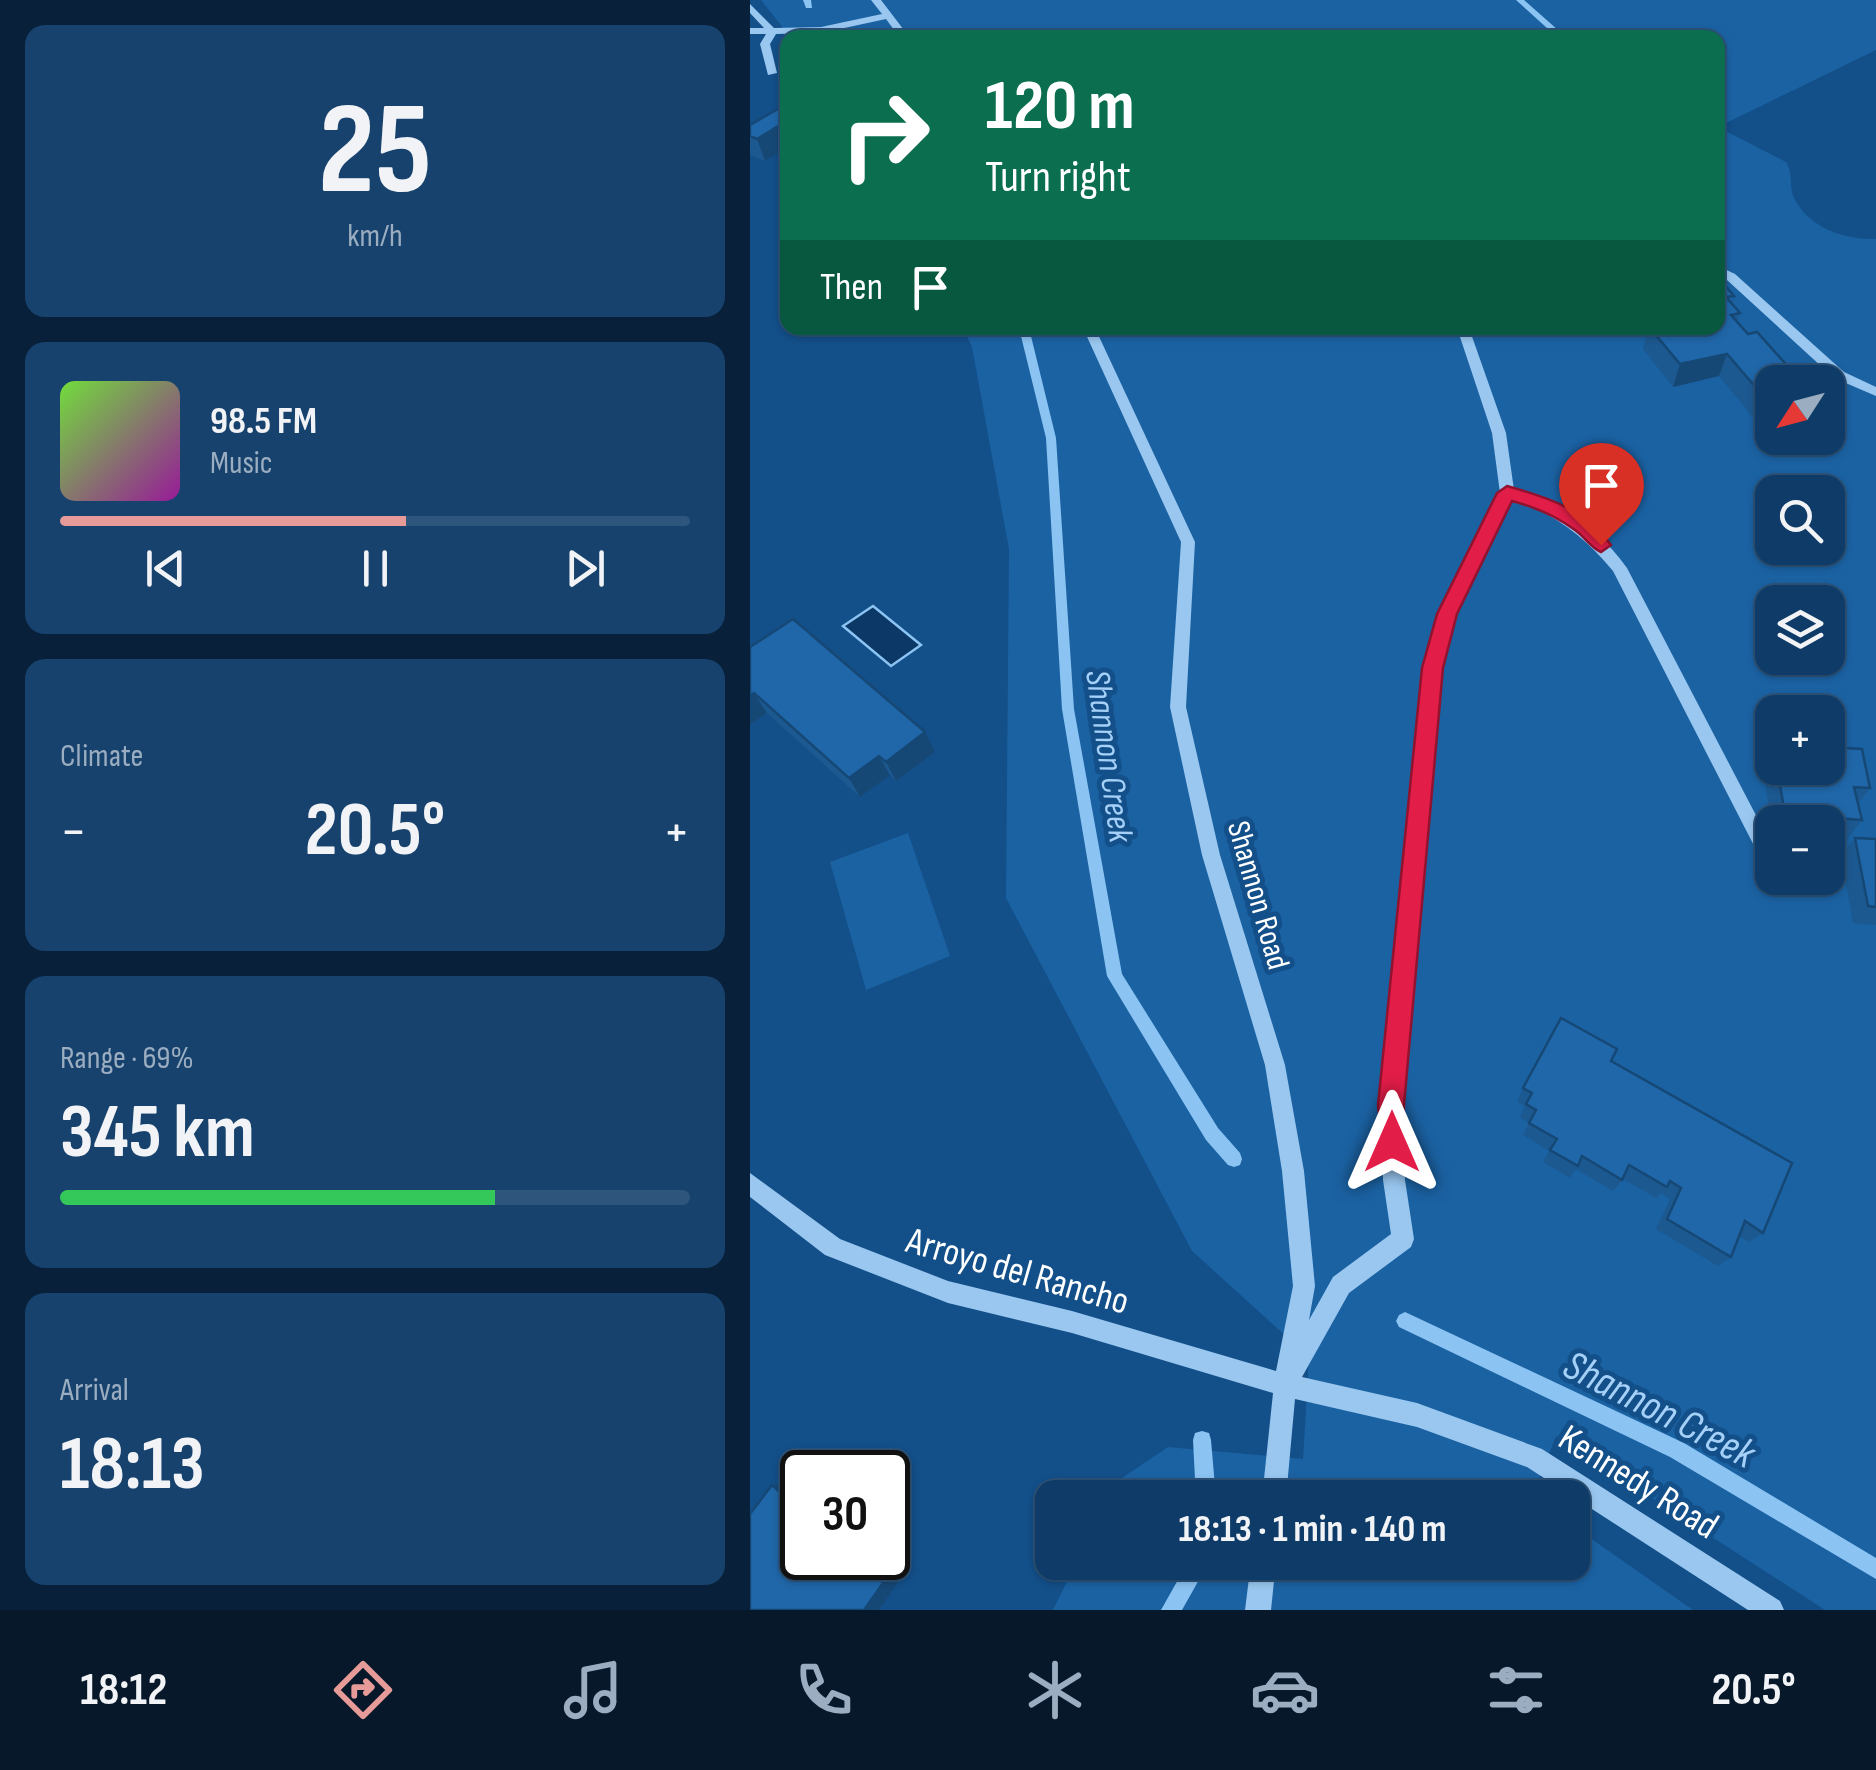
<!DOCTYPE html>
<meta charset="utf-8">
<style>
body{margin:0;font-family:"Sofia Sans Condensed",sans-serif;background:#17426d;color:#f1f3f6;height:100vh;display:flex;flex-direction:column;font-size:38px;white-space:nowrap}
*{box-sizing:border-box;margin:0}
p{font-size:32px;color:#9badc0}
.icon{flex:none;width:55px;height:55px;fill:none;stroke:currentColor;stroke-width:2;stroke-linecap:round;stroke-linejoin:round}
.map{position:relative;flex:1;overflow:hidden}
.drawer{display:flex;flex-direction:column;gap:25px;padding:25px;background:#082039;width:750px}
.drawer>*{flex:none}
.hud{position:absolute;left:30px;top:30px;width:945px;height:305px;border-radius:20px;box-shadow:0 2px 8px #0004,0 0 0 2px #2e557b;background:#0b6e4f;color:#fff;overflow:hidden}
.needle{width:65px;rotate:234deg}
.tools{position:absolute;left:1005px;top:365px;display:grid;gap:20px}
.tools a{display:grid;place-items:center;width:90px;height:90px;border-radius:20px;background:#0e3b67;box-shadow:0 2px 8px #0004,0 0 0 2px #2e557b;font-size:50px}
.speed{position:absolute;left:30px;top:1450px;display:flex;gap:20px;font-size:50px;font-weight:700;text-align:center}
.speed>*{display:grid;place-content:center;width:130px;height:130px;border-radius:50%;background:#0e3b67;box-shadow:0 2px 8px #0004,0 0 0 2px #2e557b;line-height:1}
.speed .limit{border:5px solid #111;border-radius:15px;background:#fff;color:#111}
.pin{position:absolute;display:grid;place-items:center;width:85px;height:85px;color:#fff;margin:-102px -42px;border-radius:50% 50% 50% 0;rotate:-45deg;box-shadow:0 0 10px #0007}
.pin .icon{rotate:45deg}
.me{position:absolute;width:110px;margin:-55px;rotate:0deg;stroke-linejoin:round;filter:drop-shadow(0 0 8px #0008)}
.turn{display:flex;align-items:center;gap:35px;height:210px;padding:0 40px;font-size:45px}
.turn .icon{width:130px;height:130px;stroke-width:2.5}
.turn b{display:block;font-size:70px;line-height:85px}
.then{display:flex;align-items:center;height:95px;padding:0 40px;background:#0003;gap:20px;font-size:38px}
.big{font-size:75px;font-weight:700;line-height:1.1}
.drawer .tile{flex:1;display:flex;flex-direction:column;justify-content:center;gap:15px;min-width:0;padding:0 35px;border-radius:20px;background:#17426d}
.drawer .dial{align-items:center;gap:0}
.dial b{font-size:130px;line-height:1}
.song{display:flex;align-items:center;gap:30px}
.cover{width:120px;height:120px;border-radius:15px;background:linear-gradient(135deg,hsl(100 70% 55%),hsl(300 70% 35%))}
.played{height:10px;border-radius:5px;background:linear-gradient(90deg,#e69b98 55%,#2e557b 55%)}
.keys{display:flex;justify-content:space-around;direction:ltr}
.heat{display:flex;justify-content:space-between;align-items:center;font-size:55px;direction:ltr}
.charge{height:15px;border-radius:8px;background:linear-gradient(90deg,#34c759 69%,#2e557b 0)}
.trip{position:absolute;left:285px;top:1480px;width:555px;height:100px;border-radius:20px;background:#0e3b67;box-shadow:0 2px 8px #0004,0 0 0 2px #2e557b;font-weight:700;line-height:100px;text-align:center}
.dock{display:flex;height:160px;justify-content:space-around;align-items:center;background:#061829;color:#9badc0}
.dock .icon{width:70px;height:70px}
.dock .active{color:#e69b98}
.dock b{font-size:45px;color:#f1f3f6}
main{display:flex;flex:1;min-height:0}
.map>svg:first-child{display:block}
.green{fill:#1b62a3;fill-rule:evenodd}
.water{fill:#0b3866;stroke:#8bc3f3;stroke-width:2.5}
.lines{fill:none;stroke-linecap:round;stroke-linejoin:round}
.stream{fill:#8bc3f3;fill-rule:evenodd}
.minor{fill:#99c7f0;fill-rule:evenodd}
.wall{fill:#1c5991}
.shaded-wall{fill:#164876}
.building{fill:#2067a9;stroke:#164876;stroke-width:2.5}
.route{fill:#e11d48;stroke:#92132f;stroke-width:2.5}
.labels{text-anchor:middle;stroke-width:10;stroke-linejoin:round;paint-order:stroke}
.street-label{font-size:32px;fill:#fff;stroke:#134f89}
.water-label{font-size:35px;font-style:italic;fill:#a5d0f8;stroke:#134f89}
.near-street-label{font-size:38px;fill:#fff;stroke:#134f89}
.near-water-label{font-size:42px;font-style:italic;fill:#a5d0f8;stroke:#134f89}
</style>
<main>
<section class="drawer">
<div class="tile dial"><b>25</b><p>km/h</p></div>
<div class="tile">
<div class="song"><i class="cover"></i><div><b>98.5 FM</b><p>Music</p></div></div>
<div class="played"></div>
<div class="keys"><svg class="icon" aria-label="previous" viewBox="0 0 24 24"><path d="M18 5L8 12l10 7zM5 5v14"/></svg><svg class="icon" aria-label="pause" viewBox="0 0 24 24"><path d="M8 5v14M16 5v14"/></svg><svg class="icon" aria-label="next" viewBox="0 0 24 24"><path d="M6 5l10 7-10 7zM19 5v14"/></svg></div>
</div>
<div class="tile"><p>Climate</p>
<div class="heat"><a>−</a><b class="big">20.5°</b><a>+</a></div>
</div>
<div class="tile"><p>Range · 69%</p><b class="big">345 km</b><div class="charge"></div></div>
<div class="tile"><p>Arrival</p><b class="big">18:13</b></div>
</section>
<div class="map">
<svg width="1126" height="1610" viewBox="0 0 1126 1610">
<rect width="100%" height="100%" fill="#134f89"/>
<path class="green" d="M 11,0 L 1126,0 L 1126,50 L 968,127 L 1036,162 C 1044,174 1038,187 1045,200 C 1061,229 1096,240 1126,239 L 1126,1610 L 1075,1610 L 806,1436 L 782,1497 L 356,1497 L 363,1484 L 418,1447 L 553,1459 L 559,1357 L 442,1251 L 256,898 L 259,549 L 222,347 L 213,328 L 968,328 L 968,38 L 41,38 ZM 1022,382 L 1078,382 L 1078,438 L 1022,438 ZM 1022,492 L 1078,492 L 1078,548 L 1022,548 ZM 1022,602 L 1078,602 L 1078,658 L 1022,658 ZM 1022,712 L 1078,712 L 1078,768 L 1022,768 ZM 1022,822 L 1078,822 L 1078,878 L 1022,878 Z
M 158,833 L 200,956 L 116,990 L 80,862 Z
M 823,1526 L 943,1610 L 303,1610 L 326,1563 L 822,1562 Z"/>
<path class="water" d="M 123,606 L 171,645 L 141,666 L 93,626 Z"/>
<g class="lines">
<path class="stream" d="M 53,0 L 61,0 L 62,8 L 56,8 Z
M 766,0 L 774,0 L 817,38 L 808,38 Z
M 269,328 L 279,328 L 306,438 L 324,709 L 372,974 L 468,1128 L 490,1153 L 492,1159 L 490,1165 L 484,1167 L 478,1165 L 456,1140 L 357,976 L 312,709 L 296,438 Z
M 655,1312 L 934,1443 L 1126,1558 L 1126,1579 L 920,1457 L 649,1327 L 646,1321 L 649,1315 Z
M 452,1431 L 459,1433 L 461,1440 L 466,1498 L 446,1498 L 443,1440 L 445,1433 Z
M 438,1562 L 459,1562 L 432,1610 L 411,1610 Z"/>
<path class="minor" d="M 121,0 L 131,0 L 160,38 L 150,38 L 136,19 L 71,33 L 26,34 L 20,44 L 27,73 L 18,75 L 10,44 L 16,34 L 0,34 L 0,28 L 14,28 L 0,13 L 0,4 L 24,28 L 71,27 L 132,14 Z
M 968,266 L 985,274 L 1094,372 L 1126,387 L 1126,396 L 1084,378 L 977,280 L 968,275 Z
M 333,328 L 345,328 L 445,542 L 436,707 L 470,855 L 535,1065 L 554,1171 L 565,1286 L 559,1320 L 583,1277 L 641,1234 L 633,1180 L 631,1105 L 675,668 L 689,613 L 750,493 L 742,433 L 707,328 L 719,328 L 756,433 L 764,490 C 810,504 849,528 877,568 L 1022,846 L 1022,871 L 1016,869 L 863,571 C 835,537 804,513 761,499 L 705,613 L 691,668 L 651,1105 L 655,1180 L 664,1239 L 661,1247 L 599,1293 L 552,1377 L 667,1403 L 792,1449 L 1030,1601 L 1034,1610 L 998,1610 L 777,1467 L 667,1427 L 545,1399 L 536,1498 L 512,1498 L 523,1393 L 322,1333 L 198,1303 L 75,1255 L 0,1197 L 0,1173 L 90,1239 L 198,1281 L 322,1311 L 526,1371 L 543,1286 L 532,1171 L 515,1065 L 452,855 L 420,707 L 431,542 Z
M 1022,875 L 1022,878 L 1039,878 L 1043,886 L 1040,892 L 1034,894 L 1028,892 L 1021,878 Z
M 501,1562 L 526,1562 L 521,1610 L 495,1610 Z"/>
</g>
<path class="wall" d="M 38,105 L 15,161 L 0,155 L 0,125 Z
M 984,296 L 982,303 L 990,313 L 987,322 L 998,334 L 1052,382 L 1006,421 L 969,376 L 923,387 L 893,349 L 898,328 L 968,328 Z
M 0,647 L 185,752 L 146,781 L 140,775 L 110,797 L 17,713 L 0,725 Z
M 1030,699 L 1064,712 L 1023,712 Z
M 1022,713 L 1022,768 L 1078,768 L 1096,748 L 1120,788 L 1108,804 L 1112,820 L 1098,838 L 1078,837 L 1078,822 L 1022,822 L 1022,830 L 1009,742 L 1020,722 L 1019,719 Z
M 1105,838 L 1126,839 L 1126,925 L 1103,923 L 1091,856 Z
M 861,1061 L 1013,1233 L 999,1242 L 989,1236 L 981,1257 L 968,1266 L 906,1229 L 920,1199 L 911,1193 L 906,1198 L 873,1179 L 863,1191 L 826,1169 L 820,1178 L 793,1162 L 799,1151 L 773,1135 L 779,1123 L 770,1117 L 775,1106 L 767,1102 L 773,1088 Z"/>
<path class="shaded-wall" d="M 38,120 L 38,147 L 15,161 L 7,139 Z
M 977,354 L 969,376 L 923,387 L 930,364 Z
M 1022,397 L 1022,417 L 1006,421 L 1015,398 Z
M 4,693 L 17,713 L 0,725 L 0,696 Z
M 175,732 L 185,752 L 146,781 L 136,762 Z
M 129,756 L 140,775 L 110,797 L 99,778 Z
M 22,1485 L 41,1487 L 52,1497 L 52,1512 Z
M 104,1558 L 121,1558 L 148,1582 L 129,1610 L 114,1610 Z"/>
<path class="building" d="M 35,105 L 38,105 L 38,120 L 7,139 L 0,136 L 0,125 Z
M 972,282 L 984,296 L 976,297 L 990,313 L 981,315 L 998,334 L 1007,332 L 1052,382 L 1022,382 L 1022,397 L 1015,398 L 977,354 L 930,364 L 900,328 L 968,328 L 968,283 Z
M 43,619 L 175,732 L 136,762 L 129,756 L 99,778 L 4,693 L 0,696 L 0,647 Z
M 1030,699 L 1062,701 L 1064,712 L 1032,712 Z
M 1078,727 L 1092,728 L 1096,748 L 1112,749 L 1120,788 L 1104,787 L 1112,820 L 1035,814 L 1027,768 L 1078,768 Z
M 1105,838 L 1126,839 L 1126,907 L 1118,906 Z
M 811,1018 L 867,1049 L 861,1061 L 1042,1163 L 1013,1233 L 995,1221 L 981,1257 L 917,1219 L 931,1188 L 920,1181 L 917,1187 L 879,1165 L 872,1180 L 832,1156 L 828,1166 L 800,1150 L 807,1139 L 779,1123 L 786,1110 L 776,1104 L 782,1093 L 773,1088 Z
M 22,1485 L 52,1512 L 52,1558 L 104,1558 L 133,1583 L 114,1610 L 0,1610 L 0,1514 Z"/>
<path class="route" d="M 757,486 C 796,497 836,509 861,545 L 851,552 C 840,547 835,537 825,530 C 806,516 785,507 762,501 L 707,614 L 693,668 L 654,1105 L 652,1152 L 642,1156 L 633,1152 L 628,1105 L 672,668 L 687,614 L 747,493 Z"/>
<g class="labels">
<g class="street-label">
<text transform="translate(509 895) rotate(74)" y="11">Shannon Road</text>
</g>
<g class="water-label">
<text transform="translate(360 756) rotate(82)" y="12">Shannon Creek</text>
</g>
<g class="near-street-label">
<text transform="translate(268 1270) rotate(16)" y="13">Arroyo del Rancho</text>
<text transform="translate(889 1481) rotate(32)" y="13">Kennedy Road</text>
</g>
<g class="near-water-label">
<text transform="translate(910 1408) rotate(27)" y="15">Shannon Creek</text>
</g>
</g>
</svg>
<div class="tools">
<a><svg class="needle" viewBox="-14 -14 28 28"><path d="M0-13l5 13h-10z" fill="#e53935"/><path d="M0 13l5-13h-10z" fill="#9badc0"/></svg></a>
<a><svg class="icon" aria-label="search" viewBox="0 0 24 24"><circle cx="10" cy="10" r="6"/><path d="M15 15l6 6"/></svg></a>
<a><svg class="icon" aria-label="layers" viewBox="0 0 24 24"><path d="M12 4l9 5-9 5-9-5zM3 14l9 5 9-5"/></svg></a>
<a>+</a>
<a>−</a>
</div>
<div class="speed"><div class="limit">30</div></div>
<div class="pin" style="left:851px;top:545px;background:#d93025"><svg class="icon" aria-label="arrive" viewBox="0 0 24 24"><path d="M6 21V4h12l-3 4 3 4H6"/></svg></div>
<svg class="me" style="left:642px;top:1142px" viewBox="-20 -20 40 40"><path d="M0-17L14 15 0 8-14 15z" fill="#e11d48" stroke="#fff" stroke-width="4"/></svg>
<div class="trip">18:13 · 1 min · 140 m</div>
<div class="hud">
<div class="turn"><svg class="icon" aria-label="right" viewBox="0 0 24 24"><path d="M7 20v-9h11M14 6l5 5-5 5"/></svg><div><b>120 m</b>Turn right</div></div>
<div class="then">Then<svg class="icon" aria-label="arrive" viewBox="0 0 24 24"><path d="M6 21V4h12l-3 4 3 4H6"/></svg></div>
</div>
</div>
</main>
<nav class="dock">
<b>18:12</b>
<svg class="icon active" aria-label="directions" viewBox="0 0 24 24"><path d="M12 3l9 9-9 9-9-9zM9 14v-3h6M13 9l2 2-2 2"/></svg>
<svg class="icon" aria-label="music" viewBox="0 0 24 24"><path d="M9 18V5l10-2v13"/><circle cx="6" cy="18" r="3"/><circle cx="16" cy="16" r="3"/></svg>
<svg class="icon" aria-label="phone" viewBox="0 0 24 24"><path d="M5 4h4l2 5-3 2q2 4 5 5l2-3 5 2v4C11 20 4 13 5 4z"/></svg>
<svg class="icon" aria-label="climate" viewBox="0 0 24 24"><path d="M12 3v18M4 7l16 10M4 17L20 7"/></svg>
<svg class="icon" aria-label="car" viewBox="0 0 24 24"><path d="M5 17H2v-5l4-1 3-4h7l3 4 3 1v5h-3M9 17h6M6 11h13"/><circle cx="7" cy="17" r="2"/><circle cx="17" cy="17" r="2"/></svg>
<svg class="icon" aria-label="filters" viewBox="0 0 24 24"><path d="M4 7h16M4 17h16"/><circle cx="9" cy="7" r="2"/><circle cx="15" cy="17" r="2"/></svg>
<b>20.5°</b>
</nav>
